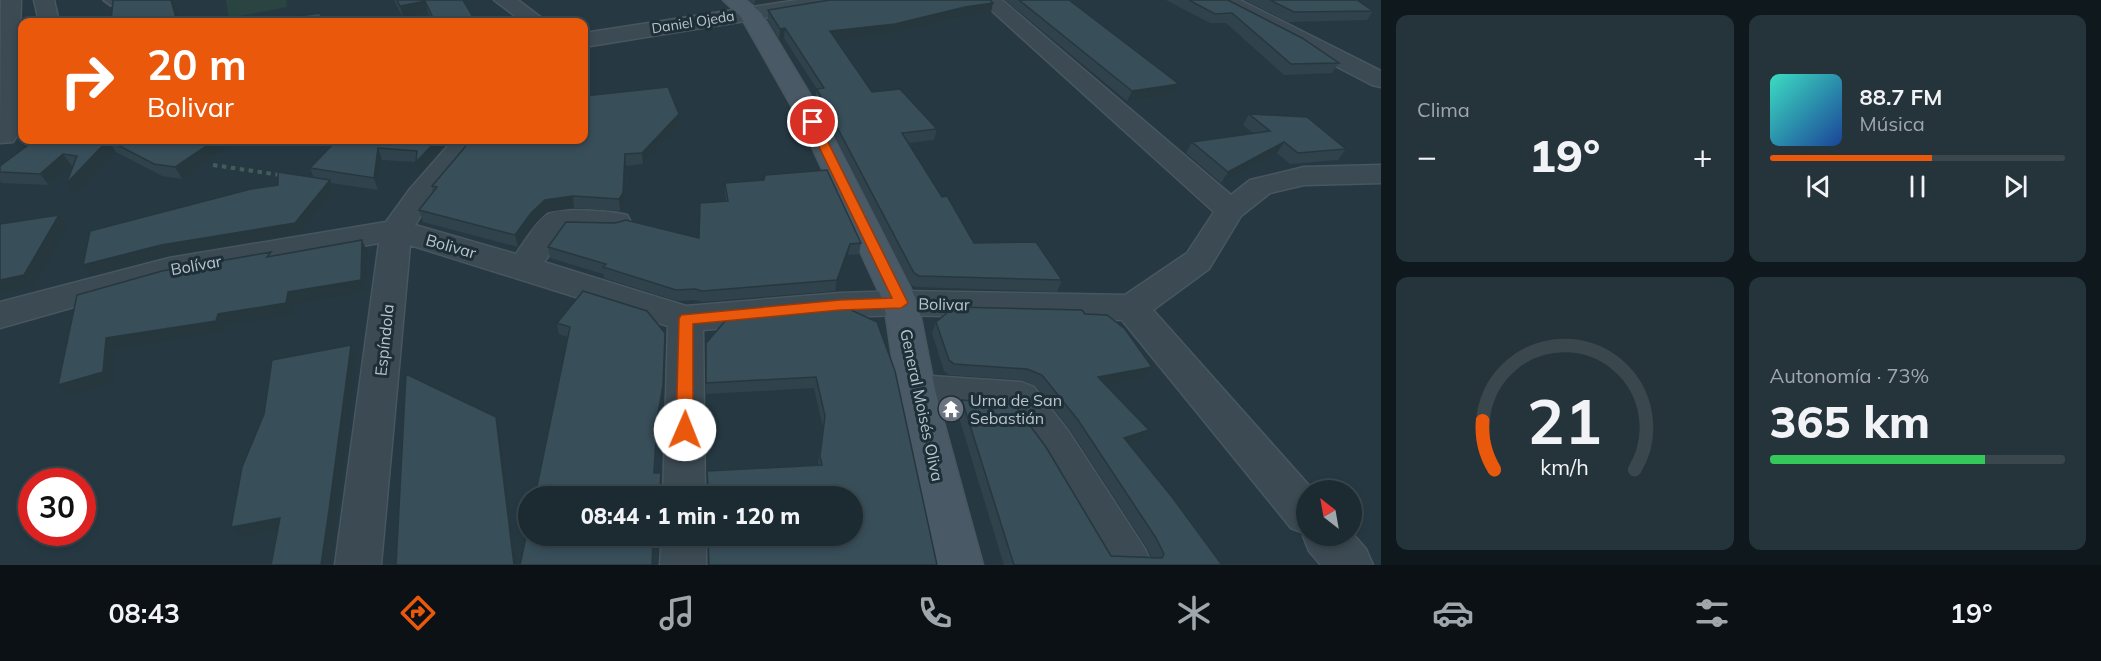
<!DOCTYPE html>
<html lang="es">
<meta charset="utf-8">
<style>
body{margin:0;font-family:Mulish,sans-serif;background:#25333a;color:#f1f3f6;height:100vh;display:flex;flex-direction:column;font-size:22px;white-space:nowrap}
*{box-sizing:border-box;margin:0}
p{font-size:20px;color:#a0a7ac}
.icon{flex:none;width:33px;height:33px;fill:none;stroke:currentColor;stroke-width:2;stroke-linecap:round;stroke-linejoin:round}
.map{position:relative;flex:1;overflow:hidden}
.drawer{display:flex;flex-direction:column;gap:15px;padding:15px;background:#0f181c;width:720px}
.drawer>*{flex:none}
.hud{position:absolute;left:18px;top:18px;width:570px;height:126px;border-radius:12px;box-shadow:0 3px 9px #0003,0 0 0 2px #3a474d;background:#ea580c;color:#fff;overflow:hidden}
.needle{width:39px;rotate:329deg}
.fabs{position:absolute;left:1296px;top:480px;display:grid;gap:12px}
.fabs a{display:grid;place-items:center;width:66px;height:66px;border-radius:50%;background:#1c2b32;box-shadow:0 3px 9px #0003,0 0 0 2px #3a474d;font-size:30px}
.speed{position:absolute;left:18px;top:468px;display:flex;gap:12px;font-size:30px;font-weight:700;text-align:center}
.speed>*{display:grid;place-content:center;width:78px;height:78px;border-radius:50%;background:#1c2b32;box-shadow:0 3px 9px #0003,0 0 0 2px #3a474d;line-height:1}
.speed .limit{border:9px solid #d22;background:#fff;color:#111}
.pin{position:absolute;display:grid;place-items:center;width:51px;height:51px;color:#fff;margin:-26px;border:3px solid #fff;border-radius:50%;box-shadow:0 2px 6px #0007}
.me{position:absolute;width:66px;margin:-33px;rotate:1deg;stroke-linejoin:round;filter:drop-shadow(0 0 4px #0008)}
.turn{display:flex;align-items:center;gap:21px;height:126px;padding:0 30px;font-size:27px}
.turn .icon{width:78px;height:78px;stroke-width:2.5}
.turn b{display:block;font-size:42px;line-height:51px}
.big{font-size:45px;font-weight:800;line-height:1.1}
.drawer .card{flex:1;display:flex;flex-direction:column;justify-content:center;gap:9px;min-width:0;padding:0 21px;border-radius:12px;background:#25333a}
.drawer .dial{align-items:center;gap:0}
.dial svg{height:156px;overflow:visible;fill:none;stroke:#3a474d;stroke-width:7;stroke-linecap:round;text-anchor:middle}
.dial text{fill:#f1f3f6;stroke:none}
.song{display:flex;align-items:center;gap:18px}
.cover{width:72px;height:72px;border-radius:9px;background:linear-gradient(135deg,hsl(170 70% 55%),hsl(220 70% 35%))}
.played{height:6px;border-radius:3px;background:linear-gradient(90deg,#ea580c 55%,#3a474d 55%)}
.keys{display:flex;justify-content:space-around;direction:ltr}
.heat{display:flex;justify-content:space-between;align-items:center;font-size:33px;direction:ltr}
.charge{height:9px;border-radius:4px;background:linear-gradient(90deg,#34c759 73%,#3a474d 0)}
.drawer .tiles{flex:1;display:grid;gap:15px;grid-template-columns:repeat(2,1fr)}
.trip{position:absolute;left:518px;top:486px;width:345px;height:60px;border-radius:30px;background:#1c2b32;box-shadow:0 3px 9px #0003,0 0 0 2px #3a474d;font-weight:800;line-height:60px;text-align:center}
.tab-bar{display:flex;height:96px;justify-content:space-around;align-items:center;background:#0b1114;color:#a0a7ac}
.tab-bar .icon{width:42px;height:42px}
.tab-bar .active{color:#ea580c}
.tab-bar b{font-size:27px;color:#f1f3f6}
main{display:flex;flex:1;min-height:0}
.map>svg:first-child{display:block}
.green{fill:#294441}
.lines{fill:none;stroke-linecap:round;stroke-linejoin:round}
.lane-casing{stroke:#48565f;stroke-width:4}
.street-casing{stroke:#48565f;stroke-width:3}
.secondary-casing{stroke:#48565f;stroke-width:3}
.path{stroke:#425c58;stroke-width:4;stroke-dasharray:4.5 4.5;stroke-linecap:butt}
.lane{fill:#3b4a53;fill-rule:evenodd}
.street{fill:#3b4a53;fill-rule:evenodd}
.secondary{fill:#495a66;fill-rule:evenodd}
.wall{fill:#30434d}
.shaded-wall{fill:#27373e}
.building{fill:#384e59;stroke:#27373e;stroke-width:1.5}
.route{fill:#ea580c;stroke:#983908;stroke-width:1.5}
.labels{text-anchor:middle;stroke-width:6;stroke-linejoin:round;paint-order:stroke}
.far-street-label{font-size:14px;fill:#b8c5cc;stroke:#1f2f38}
.street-label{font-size:16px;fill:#b8c5cc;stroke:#1f2f38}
.poi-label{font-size:16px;fill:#b8c5cc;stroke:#1f2f38;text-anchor:start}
</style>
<main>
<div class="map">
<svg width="1381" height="565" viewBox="0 0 1381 565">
<rect width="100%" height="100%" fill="#263943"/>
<path class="green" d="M 226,0 L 286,0 L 287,7 L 229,18 Z"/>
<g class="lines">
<defs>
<path id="lane" d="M 104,0 L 115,0 L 116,2 L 111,5 Z"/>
<path id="street" d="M 1,0 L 21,0 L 17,136 L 13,142 L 0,143 Z
M 34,0 L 54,0 L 59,22 L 39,22 Z
M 494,0 L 518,0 L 547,22 L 523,22 Z
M 798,0 L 848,0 L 845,4 L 838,6 L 584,47 L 584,33 Z
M 980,0 L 1002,0 L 1231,195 L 1250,180 L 1304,167 L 1381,165 L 1381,183 L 1304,185 L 1270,193 L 1241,216 L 1209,269 L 1153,310 L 1313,490 L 1306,490 L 1306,536 L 1352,536 L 1352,533 L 1366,549 L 1373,565 L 1321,565 L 1309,551 L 1303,536 L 1304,533 L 1291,528 L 1122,320 L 901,315 L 840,317 L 703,330 L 705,496 L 663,496 L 668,326 L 410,245 L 381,565 L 335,565 L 379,243 L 169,280 L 0,328 L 0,302 L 169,258 L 386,222 L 410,189 L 453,140 L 480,140 L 430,201 L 415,225 L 516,254 C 523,244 538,219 548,214 C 560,207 613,211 627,215 L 631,222 L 627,229 L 616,232 L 567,231 L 544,262 L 686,306 L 840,293 L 901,291 L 1125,295 L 1187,253 L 1214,212 Z
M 1214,0 L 1240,0 L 1381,71 L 1381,87 L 1372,85 L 1217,4 Z
M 916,375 L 1021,382 L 1034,387 L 1069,432 L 1145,549 L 1152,565 L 1104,565 L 1041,456 L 1010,413 L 916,405 L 903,401 L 897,390 L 903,379 Z
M 662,536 L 706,536 L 706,565 L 660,565 Z"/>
<path id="secondary" d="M 723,0 L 746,0 L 761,13 L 826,121 L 918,303 L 935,390 L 983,565 L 937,565 L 897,390 L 884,303 L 800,121 L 741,17 Z"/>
</defs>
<use href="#lane" class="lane-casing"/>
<use href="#street" class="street-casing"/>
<use href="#secondary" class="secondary-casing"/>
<path class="path" d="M 213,165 L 280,175"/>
<use href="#lane" class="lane"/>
<use href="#street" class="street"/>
<use href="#secondary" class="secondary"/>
</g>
<path class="wall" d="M 394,0 L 463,0 L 476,22 L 432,22 L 428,13 L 403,18 Z
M 748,0 L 783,0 L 755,4 Z
M 1005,0 L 1073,0 L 1070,1 L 1179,84 L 1173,95 L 1127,101 Z
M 1166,0 L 1228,0 L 1339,63 L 1332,73 L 1284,75 L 1226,23 L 1210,23 Z
M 1245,0 L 1357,0 L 1373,11 L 1367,20 L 1288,22 Z
M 768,10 L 991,13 L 963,17 L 893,34 L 836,40 L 872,92 L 937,129 L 934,140 L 908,143 L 942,197 L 974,243 L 1062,280 L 1057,292 L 916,287 L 911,285 L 815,99 L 817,89 L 784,38 L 779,39 L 768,20 Z
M 1249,114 L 1346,149 L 1338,160 L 1290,164 L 1277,153 L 1221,183 L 1186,153 L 1192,142 L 1253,133 L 1243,125 Z
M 679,126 L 643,164 L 626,166 L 624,204 L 620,211 L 574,208 L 547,212 L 534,225 L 518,247 L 423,222 L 419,210 L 433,192 L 432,186 Z
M 35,140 L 238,140 L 182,179 L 162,176 L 116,152 L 75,196 L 73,166 L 72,166 L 49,185 L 2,183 L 0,181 L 0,166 Z
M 337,140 L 450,140 L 420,174 L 416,162 L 382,160 L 378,190 L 331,183 L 334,191 L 300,234 L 169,256 L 92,276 L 278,185 L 314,178 L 310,168 Z
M 725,183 L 861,243 L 859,254 L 848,255 L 835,291 L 702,302 L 695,300 L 677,301 L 604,278 L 603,274 L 550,258 L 548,247 L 699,238 L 726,201 L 725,194 Z
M 847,308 L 937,565 L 709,565 L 707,536 L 852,536 L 535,496 L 568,337 L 559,334 L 557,323 L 665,333 L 664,396 L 658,430 L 655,473 L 662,488 L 705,488 L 818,465 L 823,427 L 814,388 L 706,394 L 706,343 Z
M 1085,314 L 1152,367 L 1144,378 L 1106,385 L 1149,430 L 1141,441 L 1129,445 L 1222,565 L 1004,565 L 957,411 L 962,400 L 1111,556 L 1151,557 L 1147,548 L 1071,431 L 1036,386 L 1021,380 L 949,375 L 944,371 L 932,333 L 936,322 Z"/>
<path class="shaded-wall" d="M 171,0 L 173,0 L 180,22 L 177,22 Z
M 755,0 L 783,0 L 755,4 Z
M 425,1 L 428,13 L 403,18 L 400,6 Z
M 993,3 L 991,13 L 963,17 L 893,34 L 829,41 L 830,31 Z
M 785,28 L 784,38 L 779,39 L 780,29 Z
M 1179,84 L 1173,95 L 1127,101 L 1132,91 Z
M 679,114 L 679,126 L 643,164 L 642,153 Z
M 108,140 L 116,152 L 75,196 L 66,184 Z
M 215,140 L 238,140 L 182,179 L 175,167 Z
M 437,140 L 450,140 L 420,174 L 416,162 Z
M 1284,142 L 1277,153 L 1221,183 L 1228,172 Z
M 378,148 L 382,160 L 378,190 L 374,178 Z
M 63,154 L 72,166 L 49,185 L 40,174 Z
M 625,154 L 626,166 L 624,204 L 620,211 L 619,199 Z
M 330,180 L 334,191 L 300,234 L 169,256 L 92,276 L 83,265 Z
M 573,196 L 574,208 L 547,212 L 534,225 L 518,247 L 515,235 L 531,213 L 545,200 Z
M 59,215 L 68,227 L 34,286 L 0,294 L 0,280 Z
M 362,240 L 367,251 L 366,291 L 294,304 L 292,315 L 226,325 L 224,332 L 115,349 L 113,383 L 69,396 L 58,385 L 106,338 L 218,314 L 288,292 Z
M 850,244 L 848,255 L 835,291 L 837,280 Z
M 665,333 L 664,396 L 658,430 L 654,484 L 654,473 Z
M 351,345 L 357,356 L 336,520 L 330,565 L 321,565 Z
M 1152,367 L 1144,378 L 1091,388 L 1098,377 Z
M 496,417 L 499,428 L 517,565 L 514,565 Z
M 1149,430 L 1141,441 L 1116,449 L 1124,438 Z
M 280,518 L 288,528 L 240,537 L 231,527 Z
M 653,536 L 654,536 L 653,565 L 652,565 Z"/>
<path class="building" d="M 113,0 L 171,0 L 177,22 L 111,22 Z
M 397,0 L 463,0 L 476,22 L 435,22 L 425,1 L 400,6 Z
M 830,0 L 990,0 L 993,3 L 965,7 L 895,24 L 830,31 L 872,92 L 900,89 L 937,129 L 902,133 L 942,197 L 947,196 L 974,243 L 1036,242 L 1062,280 L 919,276 L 914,273 L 817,89 L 824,88 L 785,28 L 780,29 L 768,10 Z
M 1019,0 L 1069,0 L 1179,84 L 1132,91 Z
M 1189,0 L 1228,0 L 1302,38 L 1339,63 L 1291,64 L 1232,13 L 1215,14 Z
M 1270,0 L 1357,0 L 1373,11 L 1294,12 Z
M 320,13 L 323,22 L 257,22 Z
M 668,87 L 679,114 L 642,153 L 625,154 L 623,193 L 619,199 L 573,196 L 545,200 L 531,213 L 515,235 L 419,210 L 437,187 L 432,186 L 471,140 L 584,140 L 584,96 Z
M 1249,114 L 1307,117 L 1346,149 L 1298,153 L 1284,142 L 1228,172 L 1192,142 L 1270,131 Z
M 35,140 L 215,140 L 175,167 L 154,164 L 108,140 L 66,184 L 77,156 L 63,154 L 40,174 L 0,172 L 0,166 Z
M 337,140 L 437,140 L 416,162 L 417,151 L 378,148 L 374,178 L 310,168 Z
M 827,170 L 861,243 L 850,244 L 837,280 L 702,291 L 695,289 L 676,290 L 603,267 L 606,264 L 548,247 L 566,222 L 615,223 L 626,220 L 699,238 L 700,203 L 728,201 L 725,183 L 764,180 L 765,175 Z
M 278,172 L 330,180 L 295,223 L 161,245 L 83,265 L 90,231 L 251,189 L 278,185 Z
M 59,215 L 24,275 L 0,280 L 0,224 Z
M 362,240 L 361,280 L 288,292 L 286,303 L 218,314 L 216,321 L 106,338 L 103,372 L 58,385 L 77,295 L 162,271 L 271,252 L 267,257 Z
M 583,291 L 647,311 L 665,333 L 663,386 L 657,419 L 654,473 L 661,473 L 660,486 L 662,488 L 705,488 L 708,486 L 707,471 L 822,465 L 820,456 L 825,416 L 816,377 L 706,383 L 706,343 L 727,319 L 847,308 L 877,322 L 895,371 L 937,565 L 709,565 L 708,536 L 852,536 L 852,496 L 535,496 L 570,327 L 557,323 Z
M 954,307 L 1082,310 L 1085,314 L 1107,315 L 1125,329 L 1152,367 L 1098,377 L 1149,430 L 1124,438 L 1172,497 L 1222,565 L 1014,565 L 962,400 L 1014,404 L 1046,447 L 1111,556 L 1162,558 L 1164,554 L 1156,538 L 1078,420 L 1042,375 L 1027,369 L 954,364 L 949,360 L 936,322 Z
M 351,345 L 329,510 L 321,565 L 271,565 L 280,518 L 231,527 L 242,467 L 264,414 L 272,360 Z
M 406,374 L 496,417 L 514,565 L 396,565 Z
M 528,528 L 528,536 L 653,536 L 652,565 L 520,565 Z"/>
<path class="route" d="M 813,118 L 818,122 L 908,303 L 901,308 L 840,310 L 693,324 L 693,430 L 690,435 L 685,437 L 679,435 L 676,430 L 679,319 L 681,315 L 840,300 L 892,298 L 807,122 Z"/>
<defs>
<symbol id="temple-disc" viewBox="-11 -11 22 22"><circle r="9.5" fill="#6b7280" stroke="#1f2f38"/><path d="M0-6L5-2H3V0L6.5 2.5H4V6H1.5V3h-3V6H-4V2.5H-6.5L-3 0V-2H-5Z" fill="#fff"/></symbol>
</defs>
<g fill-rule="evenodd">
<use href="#temple-disc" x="936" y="394" width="30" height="30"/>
</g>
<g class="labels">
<g class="far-street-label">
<text transform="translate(693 22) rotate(-9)" y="5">Daniel Ojeda</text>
</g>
<g class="street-label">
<text transform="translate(451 246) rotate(16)" y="6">Bolivar</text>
<text transform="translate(196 265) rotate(-10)" y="6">Bolívar</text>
<text transform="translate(944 304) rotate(1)" y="6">Bolivar</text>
<text transform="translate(384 340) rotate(-84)" y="6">Espíndola</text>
<text transform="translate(922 405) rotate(78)" y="6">General Moisés Oliva</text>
</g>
<g class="poi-label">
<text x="970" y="406">Urna de San<tspan x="970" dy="18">Sebastián</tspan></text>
</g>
</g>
</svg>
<div class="fabs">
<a><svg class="needle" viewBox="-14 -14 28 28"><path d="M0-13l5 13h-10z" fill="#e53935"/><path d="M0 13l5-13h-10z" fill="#a0a7ac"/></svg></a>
</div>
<div class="speed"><div class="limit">30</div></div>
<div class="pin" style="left:813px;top:122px;background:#d93025"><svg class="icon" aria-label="arrive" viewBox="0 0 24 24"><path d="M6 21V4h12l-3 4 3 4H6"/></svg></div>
<svg class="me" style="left:685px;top:430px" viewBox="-20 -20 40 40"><circle r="19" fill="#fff"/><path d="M0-13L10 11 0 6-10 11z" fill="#ea580c"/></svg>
<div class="trip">08:44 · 1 min · 120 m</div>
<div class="hud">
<div class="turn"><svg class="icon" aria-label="right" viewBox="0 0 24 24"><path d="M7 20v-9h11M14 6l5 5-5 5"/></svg><div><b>20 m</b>Bolivar</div></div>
</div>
</div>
<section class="drawer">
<div class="tiles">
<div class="card"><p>Clima</p>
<div class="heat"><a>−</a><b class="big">19°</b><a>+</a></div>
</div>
<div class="card">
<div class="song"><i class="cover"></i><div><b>88.7 FM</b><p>Música</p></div></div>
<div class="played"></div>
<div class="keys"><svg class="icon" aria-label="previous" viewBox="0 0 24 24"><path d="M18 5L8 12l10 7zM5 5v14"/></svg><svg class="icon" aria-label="pause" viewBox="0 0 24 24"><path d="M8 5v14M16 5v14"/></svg><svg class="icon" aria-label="next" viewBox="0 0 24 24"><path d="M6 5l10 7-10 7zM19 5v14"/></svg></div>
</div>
<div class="card dial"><svg viewBox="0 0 100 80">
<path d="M14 69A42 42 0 1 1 86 69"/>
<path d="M14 69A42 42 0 0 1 8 44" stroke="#ea580c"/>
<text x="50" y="56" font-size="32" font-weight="700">21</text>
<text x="50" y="72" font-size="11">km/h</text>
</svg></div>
<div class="card"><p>Autonomía · 73%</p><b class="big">365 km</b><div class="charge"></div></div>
</div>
</section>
</main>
<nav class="tab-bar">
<b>08:43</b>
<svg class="icon active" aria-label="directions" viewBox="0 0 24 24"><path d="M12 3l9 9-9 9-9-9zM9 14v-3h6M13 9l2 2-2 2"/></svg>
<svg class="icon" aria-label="music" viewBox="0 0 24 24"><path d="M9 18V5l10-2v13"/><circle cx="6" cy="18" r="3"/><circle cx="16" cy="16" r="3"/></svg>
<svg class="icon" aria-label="phone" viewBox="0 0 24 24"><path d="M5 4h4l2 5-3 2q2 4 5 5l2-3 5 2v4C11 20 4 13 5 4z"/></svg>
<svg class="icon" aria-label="climate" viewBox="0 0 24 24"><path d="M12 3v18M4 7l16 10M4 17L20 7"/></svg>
<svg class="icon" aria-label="car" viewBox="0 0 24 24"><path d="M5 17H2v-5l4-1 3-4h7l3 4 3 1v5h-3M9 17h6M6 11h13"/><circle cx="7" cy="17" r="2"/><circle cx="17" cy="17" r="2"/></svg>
<svg class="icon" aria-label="filters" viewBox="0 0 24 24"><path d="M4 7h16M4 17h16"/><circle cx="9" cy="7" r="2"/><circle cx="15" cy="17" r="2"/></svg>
<b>19°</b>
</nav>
